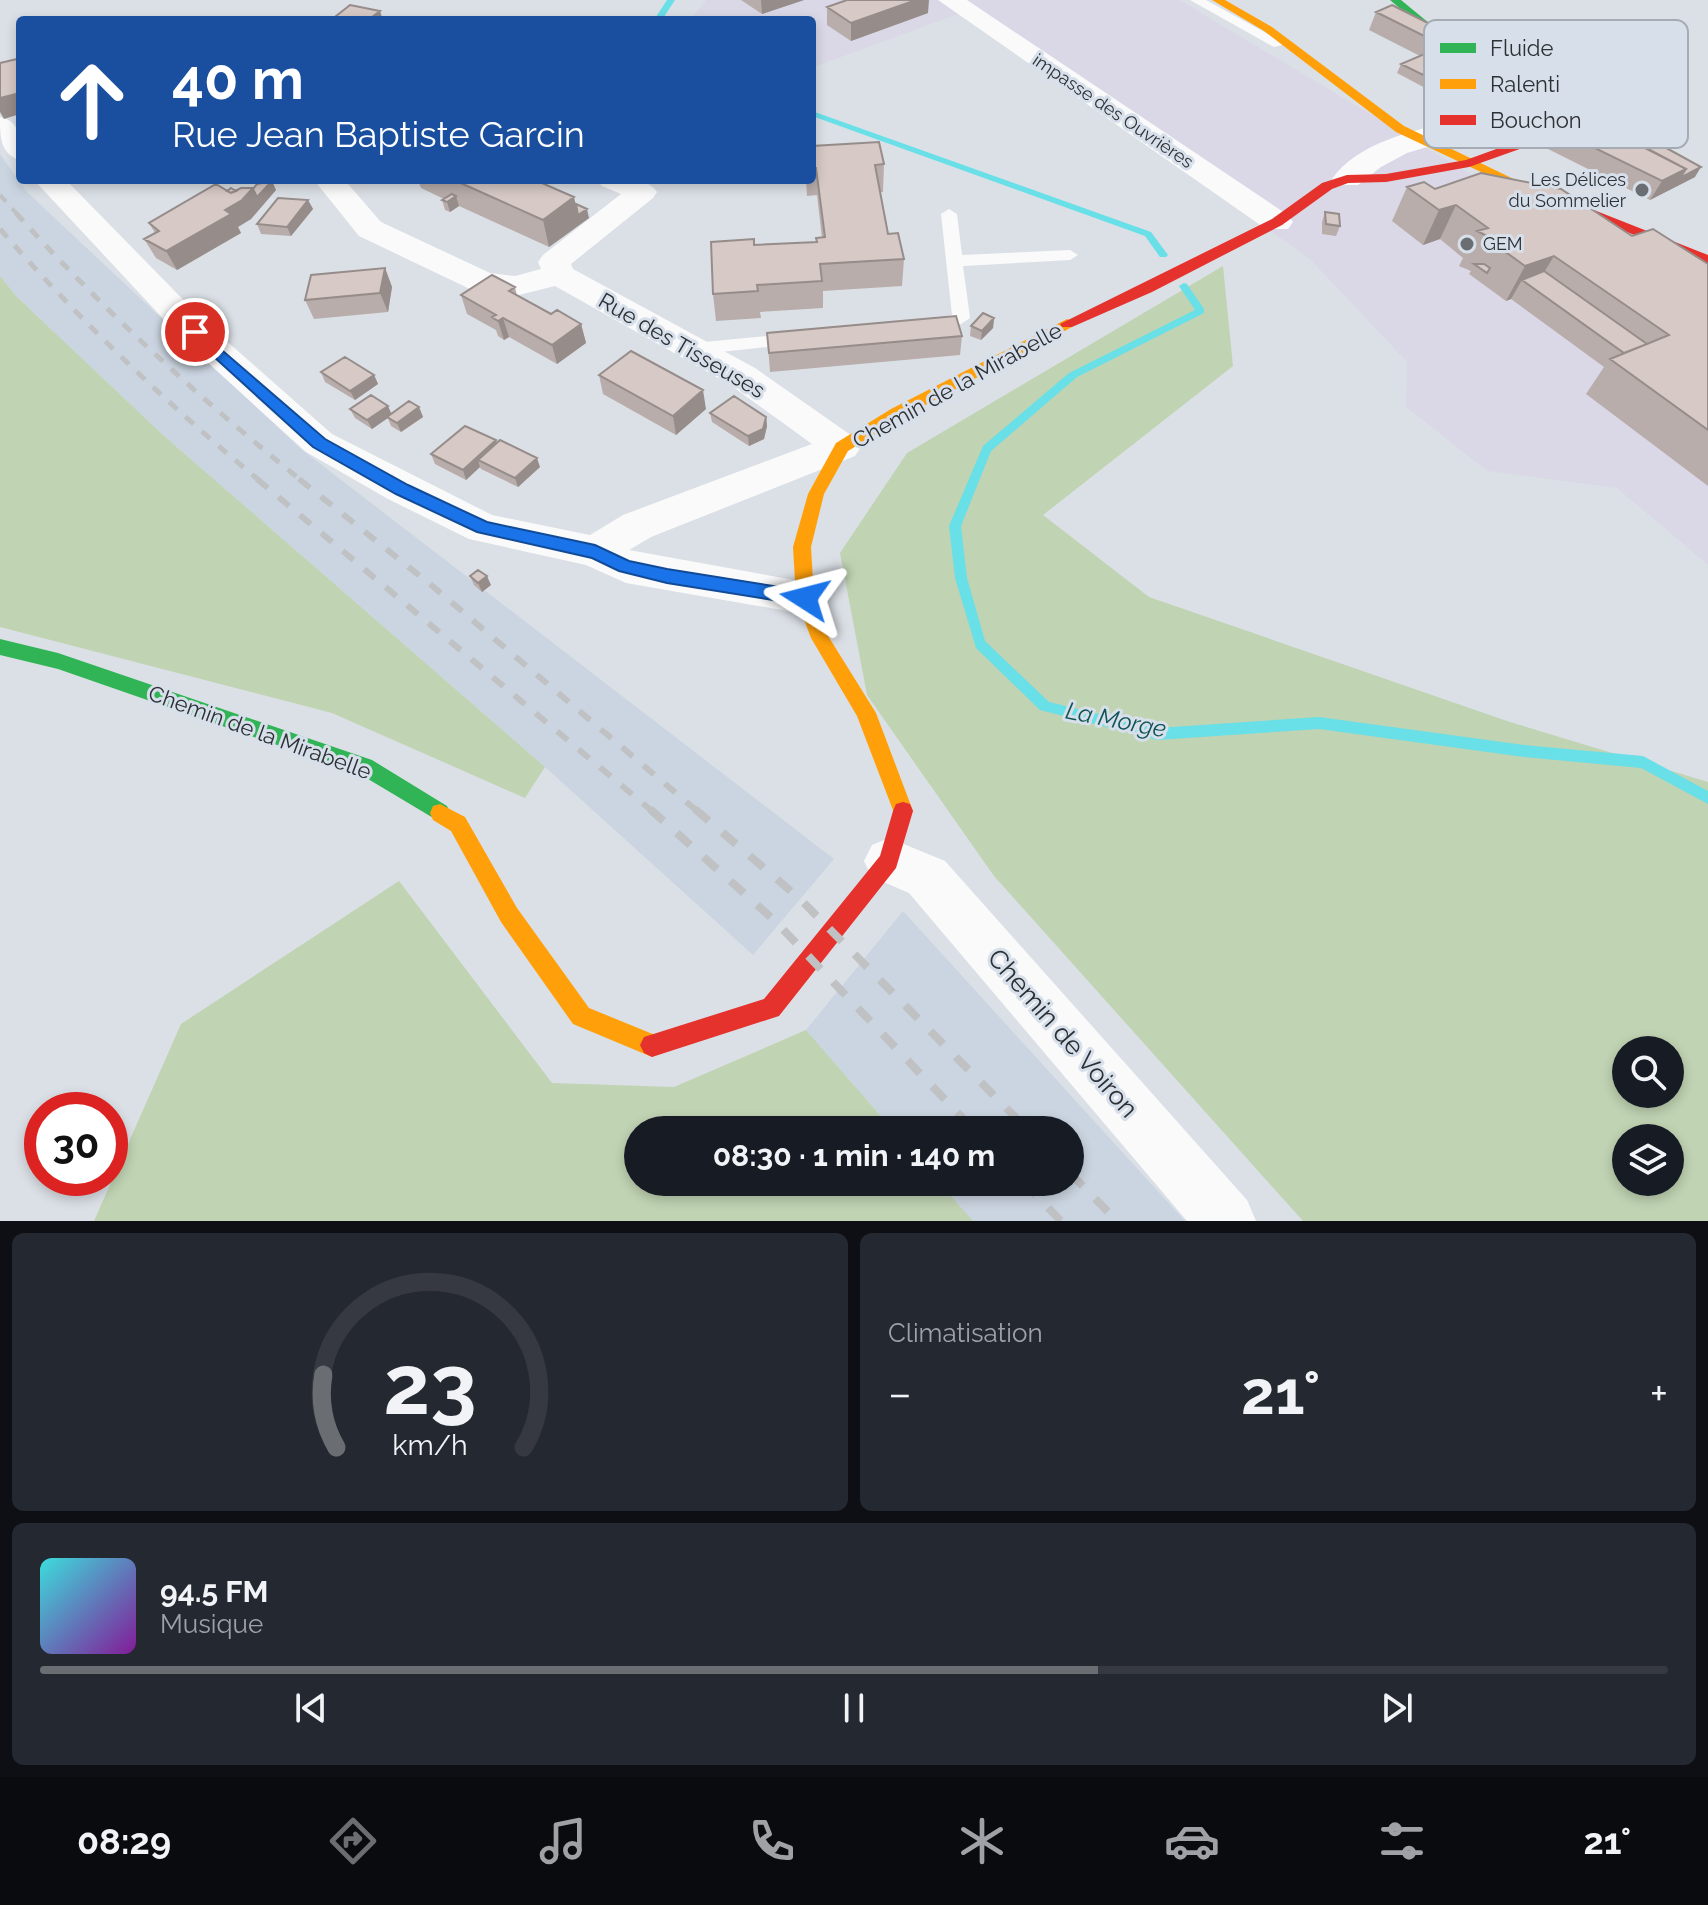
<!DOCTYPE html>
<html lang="fr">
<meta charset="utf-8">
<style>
body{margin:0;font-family:Raleway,sans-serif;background:#242831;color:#f1f3f6;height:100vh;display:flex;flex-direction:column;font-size:30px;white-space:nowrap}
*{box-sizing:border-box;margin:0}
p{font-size:26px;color:#9ea1a6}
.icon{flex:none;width:44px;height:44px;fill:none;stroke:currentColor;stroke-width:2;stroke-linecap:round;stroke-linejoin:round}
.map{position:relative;height:1221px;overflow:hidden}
.side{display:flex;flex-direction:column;gap:12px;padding:12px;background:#0d0f14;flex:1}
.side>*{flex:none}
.guide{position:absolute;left:16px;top:16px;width:800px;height:168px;border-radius:8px;box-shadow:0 4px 12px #0003;background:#1a4fa0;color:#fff;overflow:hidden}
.buttons{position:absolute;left:1612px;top:1036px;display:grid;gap:16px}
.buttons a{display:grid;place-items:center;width:72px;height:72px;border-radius:50%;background:#171b24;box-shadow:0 4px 12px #0003;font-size:40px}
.speed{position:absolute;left:24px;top:1092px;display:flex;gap:16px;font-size:40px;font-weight:700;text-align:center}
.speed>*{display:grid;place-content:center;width:104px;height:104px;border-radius:50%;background:#171b24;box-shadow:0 4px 12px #0003;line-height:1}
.speed .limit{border:12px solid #d22;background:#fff;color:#111}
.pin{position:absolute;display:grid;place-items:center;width:68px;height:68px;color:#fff;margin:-34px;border:4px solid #fff;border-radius:50%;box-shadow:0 2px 8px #0007}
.me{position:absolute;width:88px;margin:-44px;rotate:279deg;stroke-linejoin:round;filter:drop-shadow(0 0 6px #0008)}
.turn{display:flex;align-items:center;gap:28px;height:168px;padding:0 24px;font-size:36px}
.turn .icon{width:104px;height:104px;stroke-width:2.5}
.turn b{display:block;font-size:56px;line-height:68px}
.big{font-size:60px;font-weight:700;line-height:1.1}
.side .card{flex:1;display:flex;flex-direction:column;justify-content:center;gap:12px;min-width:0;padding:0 28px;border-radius:12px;background:#242831}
.side .dial{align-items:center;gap:0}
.dial svg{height:208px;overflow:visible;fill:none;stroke:#363941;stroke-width:7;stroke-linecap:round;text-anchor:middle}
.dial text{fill:#f1f3f6;stroke:none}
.song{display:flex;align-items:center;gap:24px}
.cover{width:96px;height:96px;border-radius:12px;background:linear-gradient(135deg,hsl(180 70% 55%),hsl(290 70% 35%))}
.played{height:8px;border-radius:4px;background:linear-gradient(90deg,#6a6e72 65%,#363941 65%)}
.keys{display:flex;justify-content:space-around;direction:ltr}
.heat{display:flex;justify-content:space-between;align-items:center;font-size:44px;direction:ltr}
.side .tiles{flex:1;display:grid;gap:12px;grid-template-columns:1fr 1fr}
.card:last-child{grid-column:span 2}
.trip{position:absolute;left:624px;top:1116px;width:460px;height:80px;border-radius:40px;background:#171b24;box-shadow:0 4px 12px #0003;font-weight:700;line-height:80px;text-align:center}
.tabs{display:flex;height:128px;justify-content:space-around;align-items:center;background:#090b0e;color:#9ea1a6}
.tabs .icon{width:56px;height:56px}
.tabs .current{color:#6a6e72}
.tabs b{font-size:36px;color:#f1f3f6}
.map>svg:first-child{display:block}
.built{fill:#cbd5e1}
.industrial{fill:#dad8e6}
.green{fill:#c0d3b3;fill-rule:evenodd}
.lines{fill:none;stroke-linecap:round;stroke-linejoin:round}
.stream{fill:#69dfe7;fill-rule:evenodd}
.lane{fill:#fafafb;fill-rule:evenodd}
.street{fill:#fafafb;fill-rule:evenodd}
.fast{fill:#30b455;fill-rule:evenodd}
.slow{fill:#ff9f0a;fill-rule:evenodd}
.jam{fill:#e5322d;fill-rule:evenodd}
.rail-far3{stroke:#c0c1c3;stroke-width:4;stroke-dasharray:9 9;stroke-linecap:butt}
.rail-far2{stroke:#c0c1c3;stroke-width:5;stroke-dasharray:11 11;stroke-linecap:butt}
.rail-far1{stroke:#c0c1c3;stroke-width:6;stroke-dasharray:14 14;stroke-linecap:butt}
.rail{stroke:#c0c1c3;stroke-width:8;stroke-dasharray:18 18;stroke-linecap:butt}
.wall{fill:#b8adaa}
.shaded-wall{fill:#968d8b}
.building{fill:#d6c9c6;stroke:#968d8b;stroke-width:2}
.route{fill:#1a73e8;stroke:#114b97;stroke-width:2}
.poi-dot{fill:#6a6e72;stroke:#d7e0ea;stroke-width:3}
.labels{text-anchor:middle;stroke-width:6;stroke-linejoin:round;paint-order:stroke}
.far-street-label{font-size:18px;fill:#2d3034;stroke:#d7e0ea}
.far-poi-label{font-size:18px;fill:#2d3034;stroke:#d7e0ea;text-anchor:end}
.street-label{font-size:22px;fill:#2d3034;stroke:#d7e0ea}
.water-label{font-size:24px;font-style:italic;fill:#105458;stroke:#d7e0ea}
.near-street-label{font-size:26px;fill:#2d3034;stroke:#d7e0ea}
.key{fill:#d7e0ea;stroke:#a4abb3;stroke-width:2}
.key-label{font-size:22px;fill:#2d3034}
</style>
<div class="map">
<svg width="1708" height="1221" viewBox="0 0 1708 1221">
<rect width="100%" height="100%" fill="#dbe0e6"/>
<path class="built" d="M 0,154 L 27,192 L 301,449 L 834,859 L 753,955 L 545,767 L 163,435 L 16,296 L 0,276 Z
M 903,911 L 1185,1221 L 973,1221 L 939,1182 L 1070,1182 L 1070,1130 L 893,1130 L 806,1030 Z"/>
<path class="industrial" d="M 706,0 L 1180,0 L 1492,187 L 1708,284 L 1708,565 L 1617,488 L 1487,471 L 1406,407 L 1407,362 L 1310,259 L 961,13 L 814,67 L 812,20 L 690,20 Z"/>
<path class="green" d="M 1223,266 L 1233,366 L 1043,515 L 1149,597 L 1510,722 L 1708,782 L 1708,1221 L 1303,1221 L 994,876 L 867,695 L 840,553 L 907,453 ZM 1626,1050 L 1670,1050 L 1670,1094 L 1626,1094 ZM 1626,1138 L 1670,1138 L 1670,1182 L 1626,1182 Z
M 0,276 L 16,296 L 163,435 L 545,767 L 525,798 L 332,713 L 0,627 Z
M 399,881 L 552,1083 L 674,1087 L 806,1030 L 893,1130 L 638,1130 L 638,1182 L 939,1182 L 973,1221 L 94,1221 L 181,1024 Z"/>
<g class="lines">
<path class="stream" d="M 667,0 L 675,0 L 662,20 L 654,20 Z
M 812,111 L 1151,232 L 1168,255 L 1166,257 L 1160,257 L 1145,236 L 812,116 Z
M 1184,283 L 1187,284 L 1204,309 L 1204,313 L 1077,377 L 991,451 L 961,526 L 967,578 L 985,641 L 1049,702 L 1157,728 L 1319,717 L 1524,745 L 1643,756 L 1708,791 L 1708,804 L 1641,768 L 1524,757 L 1319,729 L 1157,740 L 1040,710 L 976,648 L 955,578 L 949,526 L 983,446 L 1069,373 L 1195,310 L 1179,286 Z"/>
<path class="lane" d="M 1190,0 L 1206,0 L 1286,44 L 1274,47 Z
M 949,209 L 957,214 L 962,255 L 1070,250 L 1078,255 L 1070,260 L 963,266 L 970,318 L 961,324 L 924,330 L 924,322 L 952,315 L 941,214 Z
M 797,333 L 803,335 L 803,343 L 694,355 L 685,349 L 694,343 Z"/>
<path class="street" d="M 938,0 L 967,0 L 1288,215 L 1293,222 L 1288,229 L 1266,229 Z
M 0,117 C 22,122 20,140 20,160 C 0,154 0,136 0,117 Z
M 1454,121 L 1464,124 L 1468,130 L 1464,136 L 1407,153 L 1381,167 L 1358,185 L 1336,185 L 1332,179 C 1358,142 1413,131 1454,121 Z
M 34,180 L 66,180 L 207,324 L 332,434 L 492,515 L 590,535 L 623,515 L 812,444 L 729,384 L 555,286 L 515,296 L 472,290 L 359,236 L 318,185 L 319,180 L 349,180 L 348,184 L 381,222 L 490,273 L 515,276 L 541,269 L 538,262 L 543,255 L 621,194 L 602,186 L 598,180 C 617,180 645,174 657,192 L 653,198 L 571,264 L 573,269 L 755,368 L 855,438 L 861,447 L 855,456 L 651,537 L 629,550 L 805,582 L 820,586 L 826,598 L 820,610 L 805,614 L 626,583 L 586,565 L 469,539 L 388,499 L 306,452 L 183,340 Z
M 889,838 L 945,861 L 1247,1200 L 1256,1221 L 1187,1221 L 909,893 L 872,877 L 864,861 L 872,845 Z"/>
<path class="fast" d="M 1390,0 L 1401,0 L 1492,75 L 1492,79 L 1484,79 Z
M 0,639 L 58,653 L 372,760 L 447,806 L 450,813 L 447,820 L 440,822 L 358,773 L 58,669 L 0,655 Z"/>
<path class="slow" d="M 1212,0 L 1225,0 L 1272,27 L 1404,126 L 1526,185 L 1515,188 L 1396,132 L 1264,31 Z
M 1067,319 L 1072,321 L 1072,327 L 903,417 L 848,451 L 824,494 L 811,547 L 814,598 L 825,631 L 876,713 L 913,811 L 910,818 L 903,820 L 896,818 L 857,716 L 811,638 L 796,598 L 793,547 L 808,494 L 836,443 L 891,409 Z
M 440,804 L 465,817 L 517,908 L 589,1008 L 660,1037 L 664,1045 L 660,1053 L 652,1057 L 573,1024 L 501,922 L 451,831 L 433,820 L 430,813 L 433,806 Z"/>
<path class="jam" d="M 1484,75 L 1492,75 L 1559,129 L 1559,135 L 1469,167 L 1386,182 L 1348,183 L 1332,189 L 1282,225 L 1152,292 L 1072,327 L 1062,327 L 1060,324 L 1272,219 L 1322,183 L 1347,175 L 1386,174 L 1466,160 L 1546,131 L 1484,79 Z
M 1520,181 L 1708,255 L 1708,264 L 1515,188 L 1514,185 Z
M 903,802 L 910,804 L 913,811 L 896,868 L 779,1016 L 652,1057 L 644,1053 L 640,1045 L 644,1037 L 764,999 L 880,856 L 893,811 L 896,804 Z"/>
<path class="rail-far3" d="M 0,195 L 18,215"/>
<path class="rail-far2" d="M 16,213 C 103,310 200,399 302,481
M 0,229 C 79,320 167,404 260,481"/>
<path class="rail-far1" d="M 257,479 L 652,811
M 299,479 L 430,584 L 697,811"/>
<path class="rail" d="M 650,809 L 775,921 L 974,1130
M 695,809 L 799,898 L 1028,1130
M 1070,1173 L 1117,1221
M 1023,1182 L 1061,1221"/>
</g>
<path class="wall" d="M 741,0 L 804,0 L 762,14 Z
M 827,7 L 928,13 L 851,41 L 827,25 Z
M 1376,12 L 1452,35 L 1445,53 L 1437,56 L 1451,63 L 1450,65 L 1461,71 L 1481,62 L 1474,57 L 1482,39 L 1557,61 L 1572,95 L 1602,110 L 1599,116 L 1655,130 L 1650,139 L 1695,177 L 1650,200 L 1548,149 L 1558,130 L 1566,126 L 1543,111 L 1548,102 L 1557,99 L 1538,103 L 1532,131 L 1519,138 L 1397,73 L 1401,64 L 1420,56 L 1369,30 Z
M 812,146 L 884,164 L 883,192 L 880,192 L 888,234 L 904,259 L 902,286 L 823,291 L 823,308 L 760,312 L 761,318 L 716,321 L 713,294 L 755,245 L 816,242 L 816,238 L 822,238 L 817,195 L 807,196 L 806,180 L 812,180 Z
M 418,180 L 535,180 L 576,204 L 589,218 L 549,247 L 459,206 L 450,212 L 445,210 L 442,200 L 444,199 L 421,188 Z
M 1407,187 L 1435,189 L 1632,236 L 1708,264 L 1708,486 L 1586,394 L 1604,367 L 1511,299 L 1506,301 L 1469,274 L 1471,271 L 1459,266 L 1463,258 L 1440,239 L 1423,245 L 1392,221 Z
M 276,190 L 251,219 L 238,227 L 241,233 L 177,270 L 156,258 L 144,239 L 155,233 L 149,223 L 227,191 Z
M 308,200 L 313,209 L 291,236 L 261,234 L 257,224 Z
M 1325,212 L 1340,226 L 1336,236 L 1322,234 L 1322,222 Z
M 385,268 L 392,287 L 388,312 L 314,319 L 305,300 Z
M 515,287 L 517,296 L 551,314 L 581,324 L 586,343 L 557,364 L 509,337 L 504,340 L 498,336 L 496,330 L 467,314 L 461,295 Z
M 994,318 L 993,328 L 981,340 L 970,336 L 971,326 Z
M 767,333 L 962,336 L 960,355 L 770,372 Z
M 321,372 L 374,375 L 378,384 L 355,400 L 325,382 Z
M 599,375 L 706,409 L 676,435 L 603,394 Z
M 419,407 L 423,417 L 401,432 L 391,426 L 388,418 L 372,429 L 355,418 L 350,409 L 391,414 Z
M 710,413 L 766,417 L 767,426 L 764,439 L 749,446 L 712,422 Z
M 497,443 L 540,467 L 518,487 L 481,469 L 480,467 L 466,480 L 435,464 L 431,454 Z
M 470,576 L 491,585 L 482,592 L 474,585 Z"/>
<path class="shaded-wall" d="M 761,0 L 804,0 L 762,14 Z
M 916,0 L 929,0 L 928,13 L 851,41 L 851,23 Z
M 380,11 L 383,20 L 368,20 Z
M 1452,35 L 1445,53 L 1428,60 L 1436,42 Z
M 1581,77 L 1571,96 L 1538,103 L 1547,85 Z
M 20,93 L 20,114 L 4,119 L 0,112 L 0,98 Z
M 1602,110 L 1597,120 L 1571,128 L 1576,119 Z
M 1542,112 L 1532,131 L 1519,138 L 1529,119 Z
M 1655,130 L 1644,148 L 1633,141 Z
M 1701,167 L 1695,177 L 1650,200 L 1662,181 L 1686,169 Z
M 272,181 L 276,190 L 251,219 L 238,227 L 241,233 L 177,270 L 166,251 L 225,210 L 253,188 Z
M 456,196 L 459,206 L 450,212 L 447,202 Z
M 574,197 L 578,215 L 587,209 L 589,218 L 549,247 L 543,220 Z
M 308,200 L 313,209 L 291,236 L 287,227 Z
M 1456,205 L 1440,239 L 1423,245 L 1439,210 Z
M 1554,256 L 1534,289 L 1522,280 L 1511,299 L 1506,301 L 1525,266 Z
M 385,268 L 392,287 L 388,312 L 380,293 Z
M 503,318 L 509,337 L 504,340 L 498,321 Z
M 994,318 L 993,328 L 981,340 L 982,331 Z
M 581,324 L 586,343 L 557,364 L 552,345 Z
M 374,375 L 378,384 L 355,400 L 350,391 Z
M 703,390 L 706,409 L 676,435 L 673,416 Z
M 388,406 L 392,415 L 372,429 L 367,420 Z
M 419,407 L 423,417 L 401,432 L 397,423 Z
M 766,417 L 767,426 L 764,439 L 749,446 L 748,436 Z
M 496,440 L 499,450 L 478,460 L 480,467 L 466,480 L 463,470 Z
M 537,458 L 540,467 L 518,487 L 515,478 Z
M 487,576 L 491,585 L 482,592 L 478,583 Z"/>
<path class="building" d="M 847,0 L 916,0 L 851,23 L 827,7 Z
M 350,5 L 380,11 L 368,20 L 331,20 Z
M 1392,5 L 1452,35 L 1436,42 L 1376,12 Z
M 783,17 L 787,20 L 774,20 Z
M 1429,52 L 1451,63 L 1448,64 L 1440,60 L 1427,66 L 1423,75 L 1401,64 Z
M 17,59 L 20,66 L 20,93 L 0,98 L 0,63 Z
M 1620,111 L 1655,130 L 1633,141 L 1686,169 L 1662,181 L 1558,130 L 1573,122 Z
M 1650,139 L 1701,167 L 1680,178 L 1686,169 L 1639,145 Z
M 879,142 L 884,164 L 875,165 L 888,234 L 898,233 L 904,259 L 820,264 L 822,281 L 757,285 L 758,291 L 713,294 L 711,242 L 754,239 L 754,245 L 817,242 L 816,238 L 825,237 L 816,168 L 812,168 L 812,146 Z
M 1481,173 L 1561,189 L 1632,236 L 1653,229 L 1708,264 L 1708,430 L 1610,359 L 1669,335 L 1554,256 L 1525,266 L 1500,248 L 1507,246 L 1477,231 L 1488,228 L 1456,205 L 1439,210 L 1407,187 L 1424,182 L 1435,189 Z
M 454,180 L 535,180 L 574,197 L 543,220 Z
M 272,181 L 257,197 L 253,189 L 257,184 Z
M 216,184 L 231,193 L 241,188 L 253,188 L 242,200 L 225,210 L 231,214 L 166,251 L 144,239 L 159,231 L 149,223 Z
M 231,188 L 236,191 L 231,193 L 227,191 Z
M 452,194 L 456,196 L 447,202 L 442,200 Z
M 278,198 L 308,200 L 287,227 L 257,224 Z
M 576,204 L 587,209 L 578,215 Z
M 1325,212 L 1339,214 L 1340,226 L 1326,224 Z
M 1474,264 L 1484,264 L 1490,268 L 1487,273 Z
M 385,268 L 380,293 L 305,300 L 311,275 Z
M 1544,271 L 1647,344 L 1624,353 L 1522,280 Z
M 492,275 L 515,287 L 509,291 L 551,314 L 557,310 L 581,324 L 552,345 L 503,318 L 498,321 L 492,317 L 496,315 L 461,295 Z
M 983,313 L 994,318 L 982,331 L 971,326 Z
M 956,316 L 962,336 L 769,353 L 767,333 Z
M 631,351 L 703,390 L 673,416 L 599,375 Z
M 345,357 L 374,375 L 350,391 L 321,372 Z
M 371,395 L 388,406 L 367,420 L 350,409 Z
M 734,396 L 766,417 L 763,429 L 748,436 L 710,413 Z
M 409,401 L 419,407 L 397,423 L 387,417 Z
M 465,426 L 496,440 L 463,470 L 431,454 Z
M 500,440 L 537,458 L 515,478 L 478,460 Z
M 478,570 L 487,576 L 478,583 L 470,576 Z"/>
<path class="route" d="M 195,327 L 325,439 L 408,485 L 487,522 L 595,545 L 629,561 L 667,569 L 805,591 L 814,598 L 805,605 L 667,583 L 619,571 L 592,558 L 477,532 L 396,494 L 313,447 L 190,335 L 190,328 Z"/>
<g class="poi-dot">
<circle cx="1642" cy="190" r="8"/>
<circle cx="1467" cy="244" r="8"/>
</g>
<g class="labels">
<g class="far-street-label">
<text transform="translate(1113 111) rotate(34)" y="6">impasse des Ouvrières</text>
</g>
<g class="far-poi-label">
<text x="1626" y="186">Les Délices<tspan x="1626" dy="21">du Sommelier</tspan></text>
<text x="1483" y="250" text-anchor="start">GEM</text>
</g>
<g class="street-label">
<text transform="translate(682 345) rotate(30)" y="8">Rue des Tisseuses</text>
<text transform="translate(957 385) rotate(-29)" y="8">Chemin de la Mirabelle</text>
<text transform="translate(260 732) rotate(20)" y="8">Chemin de la Mirabelle</text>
</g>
<g class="water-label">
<text transform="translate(1116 720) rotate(11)" y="8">La Morge</text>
</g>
<g class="near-street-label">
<text transform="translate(1063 1033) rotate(49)" y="9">Chemin de Voiron</text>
</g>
</g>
<rect x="1424" y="20" width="264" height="128" rx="12" class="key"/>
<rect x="1440" y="43" width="36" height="10" fill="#30b455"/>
<rect x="1440" y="79" width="36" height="10" fill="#ff9f0a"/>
<rect x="1440" y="115" width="36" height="10" fill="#e5322d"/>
<g class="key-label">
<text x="1490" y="56">Fluide</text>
<text x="1490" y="92">Ralenti</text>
<text x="1490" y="128">Bouchon</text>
</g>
</svg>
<div class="buttons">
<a><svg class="icon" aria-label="search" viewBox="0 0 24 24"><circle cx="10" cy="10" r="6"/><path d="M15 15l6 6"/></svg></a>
<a><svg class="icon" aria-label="layers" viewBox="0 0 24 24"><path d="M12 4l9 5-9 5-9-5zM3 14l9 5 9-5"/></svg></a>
</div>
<div class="speed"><div class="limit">30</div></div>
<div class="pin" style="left:195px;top:332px;background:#d93025"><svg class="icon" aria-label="arrive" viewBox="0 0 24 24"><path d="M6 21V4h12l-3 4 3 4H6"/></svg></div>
<svg class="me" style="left:805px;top:598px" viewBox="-20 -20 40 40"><path d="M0-17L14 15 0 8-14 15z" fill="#1a73e8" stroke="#fff" stroke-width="4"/></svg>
<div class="trip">08:30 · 1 min · 140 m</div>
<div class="guide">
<div class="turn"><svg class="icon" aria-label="ahead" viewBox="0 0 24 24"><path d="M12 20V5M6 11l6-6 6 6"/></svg><div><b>40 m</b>Rue Jean Baptiste Garcin</div></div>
</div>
</div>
<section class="side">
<div class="tiles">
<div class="card dial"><svg viewBox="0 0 100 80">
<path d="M14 69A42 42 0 1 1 86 69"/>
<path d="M14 69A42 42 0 0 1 9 41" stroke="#6a6e72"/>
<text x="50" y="56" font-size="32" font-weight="700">23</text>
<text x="50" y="72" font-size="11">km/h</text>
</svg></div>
<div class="card"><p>Climatisation</p>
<div class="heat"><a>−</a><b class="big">21°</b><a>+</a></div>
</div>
<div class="card">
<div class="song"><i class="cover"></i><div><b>94.5 FM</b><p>Musique</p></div></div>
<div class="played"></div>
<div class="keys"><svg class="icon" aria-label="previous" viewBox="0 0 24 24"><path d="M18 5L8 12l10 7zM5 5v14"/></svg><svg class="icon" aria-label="pause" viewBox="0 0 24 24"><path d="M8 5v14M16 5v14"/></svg><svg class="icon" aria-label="next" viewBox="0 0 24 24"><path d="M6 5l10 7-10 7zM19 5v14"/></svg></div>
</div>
</div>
</section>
<nav class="tabs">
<b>08:29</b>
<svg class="icon current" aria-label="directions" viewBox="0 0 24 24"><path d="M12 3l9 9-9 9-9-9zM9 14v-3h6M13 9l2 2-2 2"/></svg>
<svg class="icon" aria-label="music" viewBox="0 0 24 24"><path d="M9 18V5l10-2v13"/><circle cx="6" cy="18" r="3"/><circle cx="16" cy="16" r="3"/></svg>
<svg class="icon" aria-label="phone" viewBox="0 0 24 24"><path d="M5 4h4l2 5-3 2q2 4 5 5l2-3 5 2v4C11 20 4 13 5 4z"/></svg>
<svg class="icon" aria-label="climate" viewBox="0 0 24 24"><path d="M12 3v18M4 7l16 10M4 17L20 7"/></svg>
<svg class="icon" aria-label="car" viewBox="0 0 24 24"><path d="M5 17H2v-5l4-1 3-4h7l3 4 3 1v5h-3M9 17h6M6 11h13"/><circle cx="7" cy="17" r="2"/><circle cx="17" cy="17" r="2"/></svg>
<svg class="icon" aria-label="filters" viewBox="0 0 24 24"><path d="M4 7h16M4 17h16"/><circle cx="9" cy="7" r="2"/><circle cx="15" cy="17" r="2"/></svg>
<b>21°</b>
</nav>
